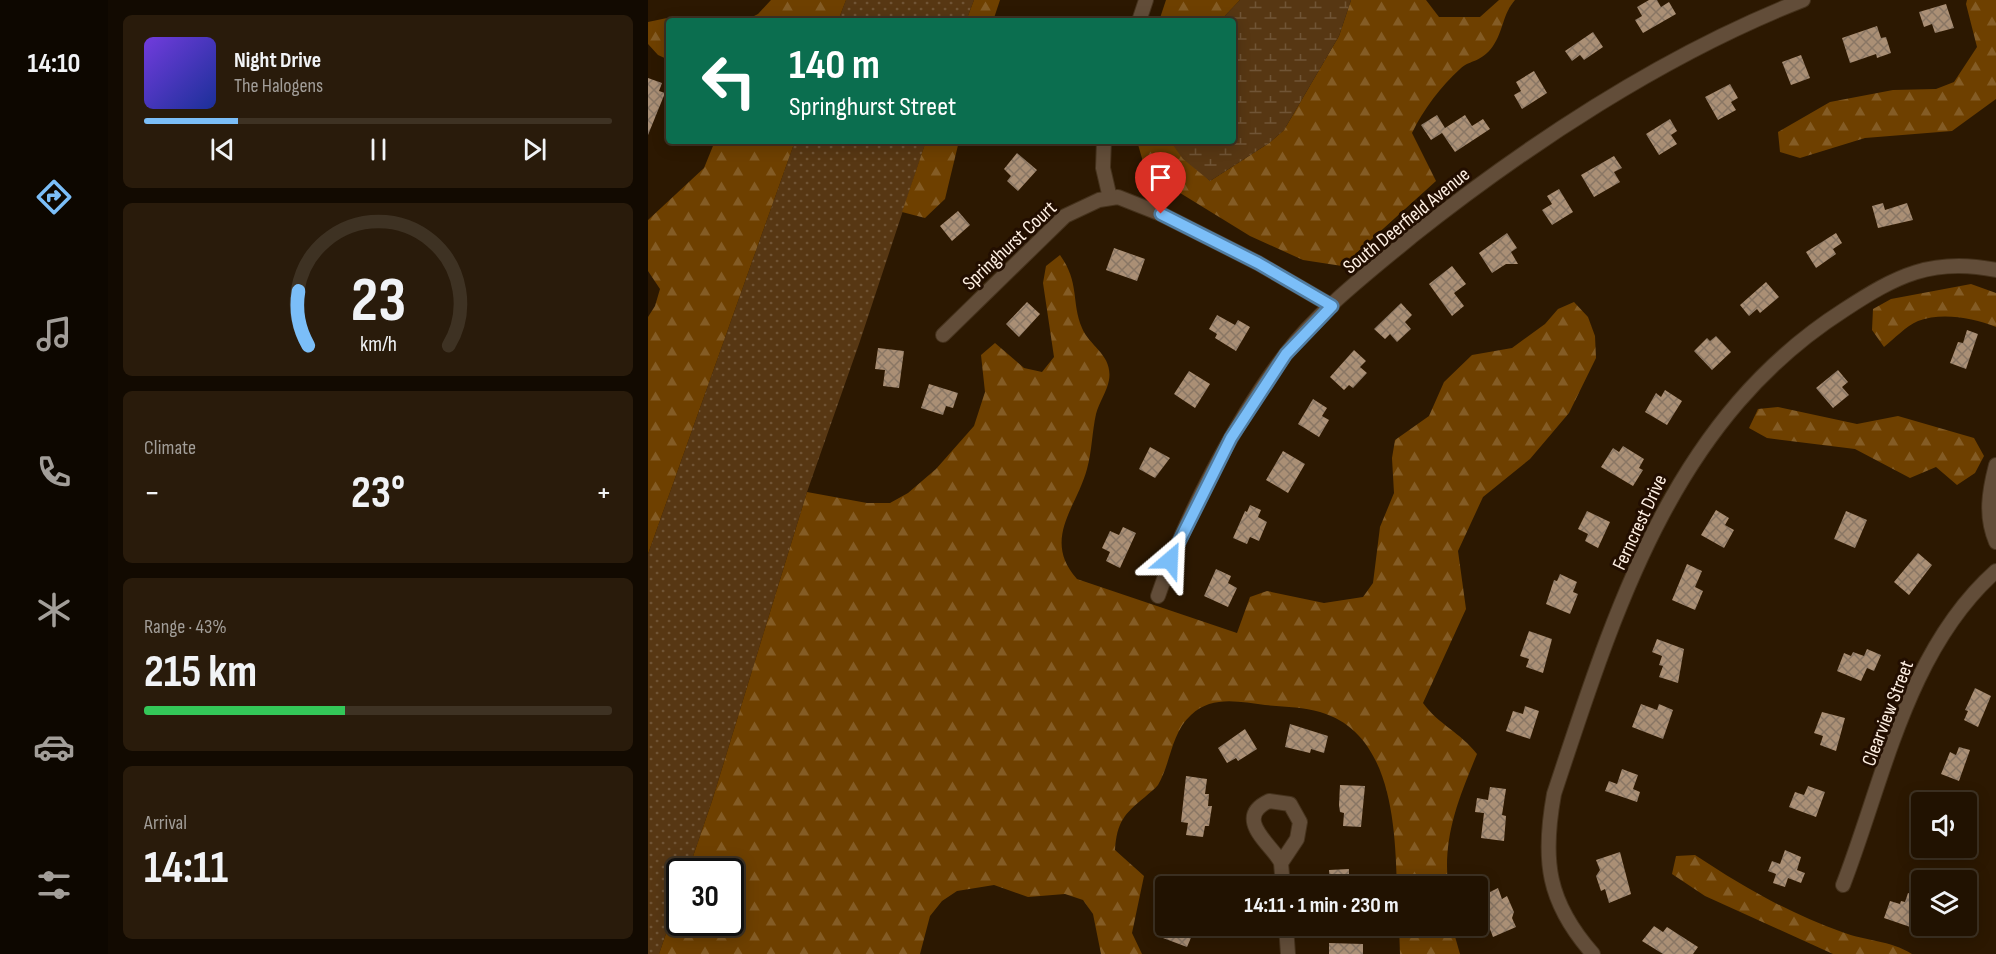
<!DOCTYPE html>
<meta charset="utf-8">
<style>
body{margin:0;font-family:"Sofia Sans Condensed",sans-serif;background:#291b0b;color:#f1f3f6;height:100vh;display:flex;flex-direction:column;font-size:22px;white-space:nowrap}
*{box-sizing:border-box;margin:0}
p{font-size:20px;color:#a29e99}
.icon{flex:none;width:33px;height:33px;fill:none;stroke:currentColor;stroke-width:2;stroke-linecap:round;stroke-linejoin:round}
.map{position:relative;flex:1;overflow:hidden}
.drawer{display:flex;flex-direction:column;gap:15px;padding:15px;background:#120a01;width:540px}
.drawer>*{flex:none}
.banner{position:absolute;left:18px;top:18px;width:570px;height:126px;border-radius:6px;box-shadow:0 3px 15px #0003,0 0 0 2px #3e3223;background:#0b6e4f;color:#fff;overflow:hidden}
.fabs{position:absolute;left:1263px;top:792px;display:grid;gap:12px}
.fabs a{display:grid;place-items:center;width:66px;height:66px;border-radius:6px;background:#211201;box-shadow:0 3px 15px #0003,0 0 0 2px #3e3223;font-size:30px}
.speed{position:absolute;left:18px;top:858px;display:flex;gap:12px;font-size:30px;font-weight:700;text-align:center}
.speed>*{display:grid;place-content:center;width:78px;height:78px;border-radius:50%;background:#211201;box-shadow:0 3px 15px #0003,0 0 0 2px #3e3223;line-height:1}
.speed .limit{border:3px solid #111;border-radius:9px;background:#fff;color:#111}
.pin{position:absolute;display:grid;place-items:center;width:51px;height:51px;color:#fff;margin:-62px -26px;border-radius:50% 50% 50% 0;rotate:-45deg;box-shadow:0 0 6px #0007}
.pin .icon{rotate:45deg}
.me{position:absolute;width:66px;margin:-33px;rotate:26deg;stroke-linejoin:round;filter:drop-shadow(0 0 4px #0008)}
.turn{display:flex;align-items:center;gap:21px;height:126px;padding:0 24px;font-size:27px}
.turn .icon{width:78px;height:78px;stroke-width:2.5}
.turn b{display:block;font-size:42px;line-height:51px}
.big{font-size:45px;font-weight:700;line-height:1.1}
.drawer .card{flex:1;display:flex;flex-direction:column;justify-content:center;gap:9px;min-width:0;padding:0 21px;border-radius:9px;background:#291b0b}
.drawer .dial{align-items:center;gap:0}
.dial svg{height:156px;overflow:visible;fill:none;stroke:#3e3223;stroke-width:7;stroke-linecap:round;text-anchor:middle}
.dial text{fill:#f1f3f6;stroke:none}
.song{display:flex;align-items:center;gap:18px}
.cover{width:72px;height:72px;border-radius:9px;background:linear-gradient(135deg,hsl(260 70% 55%),hsl(230 70% 35%))}
.played{height:6px;border-radius:3px;background:linear-gradient(90deg,#7bbef8 20%,#3e3223 20%)}
.keys{display:flex;justify-content:space-around;direction:ltr}
.heat{display:flex;justify-content:space-between;align-items:center;font-size:33px;direction:ltr}
.charge{height:9px;border-radius:4px;background:linear-gradient(90deg,#34c759 43%,#3e3223 0)}
.trip{position:absolute;left:507px;top:876px;width:333px;height:60px;border-radius:6px;background:#211201;box-shadow:0 3px 15px #0003,0 0 0 2px #3e3223;font-weight:700;line-height:60px;text-align:center}
main{display:flex;flex:1;min-height:0}
.dock{display:flex;flex-direction:column;width:108px;justify-content:space-around;align-items:center;background:#0d0700;color:#a29e99}
.dock .icon{width:42px;height:42px}
.dock .current{color:#7bbef8}
.dock b{font-size:27px;color:#f1f3f6}
.map>svg:first-child{display:block}
.grass{fill:url(#grass-dots)}
.forest{fill:url(#forest-firs)}
.wetland{fill:url(#wetland-marsh)}
.building{fill:url(#building-cross-hatch)}
.lines{fill:none;stroke-linecap:round;stroke-linejoin:round}
.street-casing{stroke:#45321c;stroke-width:16}
.street{stroke:#624d39;stroke-width:14}
.route-casing{stroke:#507ca1;stroke-width:15}
.route{stroke:#7bbef8;stroke-width:10}
.labels{text-anchor:middle;stroke-width:6;stroke-linejoin:round;paint-order:stroke}
.street-label{font-size:20px;fill:#feefe2;stroke:#220e00}
</style>
<main>
<nav class="dock">
<b>14:10</b>
<svg class="icon current" aria-label="directions" viewBox="0 0 24 24"><path d="M12 3l9 9-9 9-9-9zM9 14v-3h6M13 9l2 2-2 2"/></svg>
<svg class="icon" aria-label="music" viewBox="0 0 24 24"><path d="M9 18V5l10-2v13"/><circle cx="6" cy="18" r="3"/><circle cx="16" cy="16" r="3"/></svg>
<svg class="icon" aria-label="phone" viewBox="0 0 24 24"><path d="M5 4h4l2 5-3 2q2 4 5 5l2-3 5 2v4C11 20 4 13 5 4z"/></svg>
<svg class="icon" aria-label="climate" viewBox="0 0 24 24"><path d="M12 3v18M4 7l16 10M4 17L20 7"/></svg>
<svg class="icon" aria-label="car" viewBox="0 0 24 24"><path d="M5 17H2v-5l4-1 3-4h7l3 4 3 1v5h-3M9 17h6M6 11h13"/><circle cx="7" cy="17" r="2"/><circle cx="17" cy="17" r="2"/></svg>
<svg class="icon" aria-label="filters" viewBox="0 0 24 24"><path d="M4 7h16M4 17h16"/><circle cx="9" cy="7" r="2"/><circle cx="15" cy="17" r="2"/></svg>
</nav>
<section class="drawer">
<div class="card">
<div class="song"><i class="cover"></i><div><b>Night Drive</b><p>The Halogens</p></div></div>
<div class="played"></div>
<div class="keys"><svg class="icon" aria-label="previous" viewBox="0 0 24 24"><path d="M18 5L8 12l10 7zM5 5v14"/></svg><svg class="icon" aria-label="pause" viewBox="0 0 24 24"><path d="M8 5v14M16 5v14"/></svg><svg class="icon" aria-label="next" viewBox="0 0 24 24"><path d="M6 5l10 7-10 7zM19 5v14"/></svg></div>
</div>
<div class="card dial"><svg viewBox="0 0 100 80">
<path d="M14 69A42 42 0 1 1 86 69"/>
<path d="M14 69A42 42 0 0 1 9 41" stroke="#7bbef8"/>
<text x="50" y="56" font-size="32" font-weight="700">23</text>
<text x="50" y="72" font-size="11">km/h</text>
</svg></div>
<div class="card"><p>Climate</p>
<div class="heat"><a>−</a><b class="big">23°</b><a>+</a></div>
</div>
<div class="card"><p>Range · 43%</p><b class="big">215 km</b><div class="charge"></div></div>
<div class="card"><p>Arrival</p><b class="big">14:11</b></div>
</section>
<div class="map">
<svg width="1348" height="954" viewBox="0 0 1348 954">
<defs>
<pattern id="grass-dots" width="8" height="8" patternUnits="userSpaceOnUse" patternTransform="scale(1.5)"><rect width="8" height="8" fill="#573713"/><path d="M2 2h.1M6 6h.1" fill="none" stroke="#705435" stroke-width="1.8" stroke-linecap="round"/></pattern>
<pattern id="forest-firs" width="22" height="20" patternUnits="userSpaceOnUse" patternTransform="scale(1.5)"><rect width="22" height="20" fill="#6e4000"/><path d="M5 1l3.5 6h-7zM16 11l3.5 6h-7z" fill="#845c25"/></pattern>
<pattern id="wetland-marsh" width="20" height="14" patternUnits="userSpaceOnUse" patternTransform="scale(1.5)"><rect width="20" height="14" fill="#573713"/><path d="M1 5h8M5 5V1M11 12h8M15 12V8" fill="none" stroke="#705435"/></pattern>
<pattern id="building-cross-hatch" width="8" height="8" patternUnits="userSpaceOnUse" patternTransform="scale(1.5)"><rect width="8" height="8" fill="#aa8f75"/><path d="M0 0l8 8M0 8l8-8" fill="none" stroke="#897664"/></pattern>
</defs>
<rect width="100%" height="100%" fill="#2c1801"/>
<path class="grass" d="M 198,0 L 326,0 L 318,21 L 190,21 Z
M 147,141 L 278,141 L 212,341 L 159,492 L 64,801 L 40,871 L 32,872 L 31,896 L 11,954 L 0,954 L 0,554 Z"/>
<path class="forest" d="M 123,0 L 198,0 L 190,21 L 96,21 L 110,14 Z
M 326,0 L 352,0 L 345,21 L 318,21 Z
M 518,0 L 592,0 L 572,21 L 511,21 Z
M 703,0 L 778,0 L 791,17 L 832,17 L 851,0 L 867,0 C 855,13 855,32 845,46 C 833,63 823,59 812,69 C 793,86 775,110 764,133 L 788,181 L 694,266 L 655,260 L 602,236 L 498,172 L 489,141 L 522,141 L 562,181 L 621,143 L 636,130 L 691,36 Z
M 1319,0 L 1348,0 L 1348,99 L 1304,131 L 1217,138 L 1152,158 L 1132,152 L 1130,132 L 1182,102 L 1245,90 L 1288,89 L 1306,82 L 1329,47 L 1318,4 Z
M 19,18 L 26,21 L 21,21 L 21,60 L 10,55 L 0,44 L 0,22 Z
M 67,141 L 147,141 L 0,554 L 0,317 L 7,306 L 12,289 L 0,271 L 0,220 L 56,168 Z
M 278,141 L 311,141 L 297,199 L 277,218 L 254,212 Z
M 412,255 C 432,283 423,302 434,328 C 442,347 465,355 461,380 C 459,391 451,403 448,414 C 444,432 444,451 439,469 C 428,509 394,539 429,579 L 589,633 L 602,597 L 619,591 L 676,603 L 715,597 L 725,583 L 732,527 L 746,493 L 744,458 L 747,440 L 781,416 L 796,382 L 824,355 L 864,348 L 897,324 L 910,309 L 926,302 L 940,317 L 947,336 L 948,358 L 921,413 L 882,459 L 835,497 L 810,551 L 818,609 L 775,703 C 790,724 813,733 829,754 C 810,800 795,836 800,886 L 749,886 C 747,825 744,733 672,712 C 655,707 635,707 617,705 C 592,702 564,695 543,715 C 523,733 523,763 510,785 C 507,789 501,793 497,797 C 476,814 469,822 467,850 L 496,876 L 484,933 L 494,954 L 453,954 L 445,914 L 435,900 L 417,894 L 380,897 L 346,885 L 309,891 L 294,901 L 282,916 L 272,954 L 11,954 L 31,896 L 32,922 L 82,922 L 82,872 L 40,871 L 64,801 L 159,492 L 219,503 L 242,503 L 260,493 L 288,469 L 326,426 L 337,392 L 333,355 L 347,343 L 376,368 L 394,372 L 406,357 L 395,283 L 398,266 Z
M 1323,284 L 1348,293 L 1348,327 C 1325,318 1294,312 1270,321 C 1258,326 1246,339 1236,347 L 1224,330 L 1225,309 L 1243,299 Z
M 1130,407 L 1209,424 L 1250,416 L 1326,438 L 1336,456 L 1327,473 L 1309,485 L 1288,467 L 1262,478 L 1207,449 L 1119,438 L 1101,428 L 1110,409 Z
M 1047,855 C 1094,886 1140,913 1194,932 C 1217,941 1242,940 1264,954 L 1185,954 L 1057,896 L 1024,874 L 1028,856 Z
M 751,926 L 804,926 L 812,954 L 752,954 Z"/>
<path class="wetland" d="M 592,0 L 703,0 L 691,36 L 636,130 L 621,143 L 562,181 L 535,159 L 522,141 L 585,141 L 585,21 L 572,21 Z"/>
<path class="building" d="M 1001,0 L 1009,0 L 1013,7 L 1021,2 L 1028,14 L 995,33 L 987,20 L 994,16 L 989,7 Z
M 1298,4 L 1306,28 L 1287,33 L 1284,24 L 1276,27 L 1271,12 Z
M 1229,26 L 1233,38 L 1238,37 L 1243,53 L 1229,58 L 1228,54 L 1202,63 L 1194,38 Z
M 945,32 L 955,47 L 936,60 L 932,55 L 924,61 L 917,51 Z
M 1153,55 L 1162,78 L 1143,85 L 1134,62 Z
M 886,71 L 899,93 L 874,109 L 866,95 L 873,91 L 868,82 Z
M 0,78 L 14,83 L 11,91 L 17,93 L 0,135 Z
M 1082,84 L 1090,98 L 1083,102 L 1088,110 L 1070,120 L 1057,97 Z
M 789,115 L 797,128 L 817,115 L 824,126 L 835,119 L 842,129 L 807,152 L 794,133 L 783,140 L 773,125 Z
M 1022,119 L 1029,131 L 1023,135 L 1029,144 L 1011,155 L 998,134 Z
M 369,153 L 389,170 L 370,191 L 359,181 L 363,176 L 356,169 Z
M 966,156 L 974,168 L 966,172 L 972,182 L 946,197 L 933,175 Z
M 911,189 L 925,212 L 904,225 L 894,210 L 904,204 L 899,196 Z
M 1235,203 L 1237,210 L 1259,203 L 1265,220 L 1230,228 L 1224,206 Z
M 310,211 L 322,225 L 304,241 L 292,226 Z
M 859,233 L 869,248 L 863,252 L 870,264 L 858,264 L 844,273 L 831,253 Z
M 1188,233 L 1194,243 L 1185,249 L 1188,254 L 1168,268 L 1158,252 Z
M 466,248 L 497,259 L 489,281 L 458,270 Z
M 804,266 L 818,284 L 806,293 L 816,306 L 804,316 L 781,284 Z
M 1118,282 L 1131,297 L 1112,313 L 1109,309 L 1101,316 L 1092,305 Z
M 379,302 L 392,314 L 371,337 L 358,324 Z
M 753,303 L 764,315 L 757,322 L 763,329 L 749,342 L 742,334 L 737,339 L 726,329 Z
M 569,315 L 587,325 L 590,320 L 602,327 L 588,351 L 567,338 L 569,334 L 561,329 Z
M 1319,330 L 1330,334 L 1318,369 L 1302,363 L 1310,342 L 1315,343 Z
M 1068,336 L 1083,352 L 1064,370 L 1046,351 L 1059,338 L 1062,341 Z
M 230,348 L 256,351 L 251,388 L 235,386 L 237,370 L 227,369 Z
M 706,350 L 718,361 L 712,367 L 719,373 L 705,388 L 701,385 L 696,390 L 682,377 Z
M 1190,370 L 1200,382 L 1194,387 L 1201,395 L 1185,408 L 1168,388 Z
M 541,371 L 562,384 L 547,408 L 526,394 Z
M 281,384 L 310,393 L 305,408 L 298,406 L 295,415 L 273,408 Z
M 1017,390 L 1034,401 L 1019,425 L 997,412 L 1008,393 L 1013,397 Z
M 665,399 L 679,408 L 674,416 L 681,420 L 671,437 L 650,424 Z
M 975,446 L 996,459 L 991,468 L 995,470 L 985,486 L 953,467 L 965,448 L 971,452 Z
M 502,447 L 522,458 L 507,478 L 491,469 Z
M 635,451 L 657,464 L 640,493 L 618,480 Z
M 602,505 L 613,510 L 610,517 L 619,522 L 611,541 L 602,537 L 599,544 L 585,538 L 597,511 L 599,512 Z
M 1068,510 L 1081,518 L 1077,525 L 1086,530 L 1076,548 L 1053,535 Z
M 939,511 L 962,522 L 950,548 L 937,541 L 940,534 L 930,529 Z
M 1198,511 L 1219,520 L 1207,548 L 1186,539 Z
M 475,527 L 488,533 L 472,568 L 458,561 L 462,552 L 454,548 L 462,531 L 471,535 Z
M 1270,553 L 1284,565 L 1261,595 L 1246,582 Z
M 1039,564 L 1054,571 L 1047,587 L 1055,591 L 1047,610 L 1024,600 Z
M 568,569 L 583,576 L 580,583 L 589,588 L 580,607 L 556,596 Z
M 912,574 L 929,582 L 925,592 L 930,594 L 922,614 L 898,604 L 906,580 L 909,581 Z
M 881,631 L 904,639 L 895,673 L 878,667 L 881,659 L 872,656 Z
M 1009,639 L 1036,649 L 1030,683 L 1011,677 L 1015,666 L 1011,665 L 1014,656 L 1004,652 Z
M 1219,649 L 1233,655 L 1226,671 L 1219,668 L 1213,681 L 1189,671 L 1196,653 L 1203,656 L 1205,652 L 1216,656 Z
M 1327,688 L 1343,696 L 1330,727 L 1316,720 L 1320,711 L 1317,710 Z
M 993,704 L 1009,710 L 1011,704 L 1025,710 L 1015,739 L 984,727 Z
M 877,706 L 891,711 L 882,739 L 858,731 L 865,711 L 875,714 Z
M 1174,712 L 1197,718 L 1188,751 L 1172,745 L 1175,736 L 1166,733 Z
M 642,724 L 680,736 L 676,753 L 663,749 L 662,753 L 637,747 Z
M 597,729 L 609,749 L 590,761 L 588,758 L 579,763 L 570,748 Z
M 1311,747 L 1322,750 L 1311,781 L 1293,774 L 1302,752 L 1308,755 Z
M 974,769 L 990,775 L 985,789 L 992,792 L 989,802 L 957,791 L 961,781 L 969,784 Z
M 538,776 L 559,779 L 557,794 L 561,794 L 560,806 L 564,806 L 561,826 L 557,826 L 555,837 L 538,835 L 540,823 L 533,822 Z
M 692,785 L 717,786 L 713,827 L 695,826 L 696,813 L 692,812 L 691,805 Z
M 1160,786 L 1177,792 L 1168,817 L 1141,807 L 1147,792 L 1156,795 Z
M 842,787 L 858,789 L 854,815 L 858,816 L 856,841 L 833,838 L 836,813 L 827,812 L 829,798 L 840,800 Z
M 1137,850 L 1153,857 L 1149,870 L 1157,873 L 1153,883 L 1140,878 L 1137,887 L 1125,883 L 1128,874 L 1120,871 L 1124,861 L 1132,864 Z
M 972,852 L 983,894 L 961,903 L 957,889 L 953,891 L 948,876 L 952,870 L 948,860 Z
M 701,869 L 701,886 L 682,886 L 681,870 Z
M 850,888 L 854,899 L 859,896 L 866,912 L 864,918 L 868,927 L 845,937 L 830,898 Z
M 1260,893 L 1274,898 L 1271,930 L 1236,918 L 1242,901 L 1252,904 L 1253,901 L 1257,902 Z
M 513,926 L 548,926 L 539,947 L 515,938 L 517,929 Z
M 1006,926 L 1015,932 L 1019,927 L 1050,947 L 1045,954 L 1015,954 L 994,941 Z
M 681,943 L 715,944 L 715,954 L 681,954 Z"/>
<g class="lines">
<defs>
<path id="street" d="M 491,21 L 498,0
M 456,141 L 455,168 L 462,198
M 295,335 L 417,216 L 451,200 L 470,197 L 513,214 L 610,263 L 684,306
M 1348,465 C 1341,492 1337,516 1348,542
M 510,596 C 536,519 588,420 637,355 C 670,311 721,272 763,237 C 879,145 1017,54 1155,0
M 621,801 L 642,804 L 652,822 L 649,839 L 633,863 C 627,847 583,819 621,801 Z
M 633,863 L 635,886
M 1195,885 C 1236,779 1259,650 1348,571
M 638,926 L 640,954
M 945,954 C 899,902 894,860 906,794 C 967,610 1024,420 1196,310 C 1248,276 1284,257 1348,270"/>
</defs>
<use href="#street" class="street-casing"/>
<use href="#street" class="street"/>
</g>
<g class="lines">
<defs>
<path id="route" d="M 513,214 L 610,263 L 684,306 L 638,354 L 583,438 L 522,560"/>
</defs>
<use href="#route" class="route-casing"/>
<use href="#route" class="route"/>
</g>
<g class="labels">
<g class="street-label">
<text transform="translate(758 220) rotate(-39)" y="7">South Deerfield Avenue</text>
<text transform="translate(361 245) rotate(-43)" y="7">Springhurst Court</text>
<text transform="translate(991 522) rotate(-65)" y="7">Ferncrest Drive</text>
<text transform="translate(1239 713) rotate(-69)" y="7">Clearview Street</text>
</g>
</g>
</svg>
<div class="fabs">
<a><svg class="icon" aria-label="sound" viewBox="0 0 24 24"><path d="M4 9h4l5-4v14l-5-4H4zM17 9q2 3 0 6"/></svg></a>
<a><svg class="icon" aria-label="layers" viewBox="0 0 24 24"><path d="M12 4l9 5-9 5-9-5zM3 14l9 5 9-5"/></svg></a>
</div>
<div class="speed"><div class="limit">30</div></div>
<div class="pin" style="left:513px;top:214px;background:#d93025"><svg class="icon" aria-label="arrive" viewBox="0 0 24 24"><path d="M6 21V4h12l-3 4 3 4H6"/></svg></div>
<svg class="me" style="left:522px;top:560px" viewBox="-20 -20 40 40"><path d="M0-17L14 15 0 8-14 15z" fill="#7bbef8" stroke="#fff" stroke-width="4"/></svg>
<div class="trip">14:11 · 1 min · 230 m</div>
<div class="banner">
<div class="turn"><svg class="icon" aria-label="left" viewBox="0 0 24 24"><path d="M17 20v-9H6M10 6l-5 5 5 5"/></svg><div><b>140 m</b>Springhurst Street</div></div>
</div>
</div>
</main>
